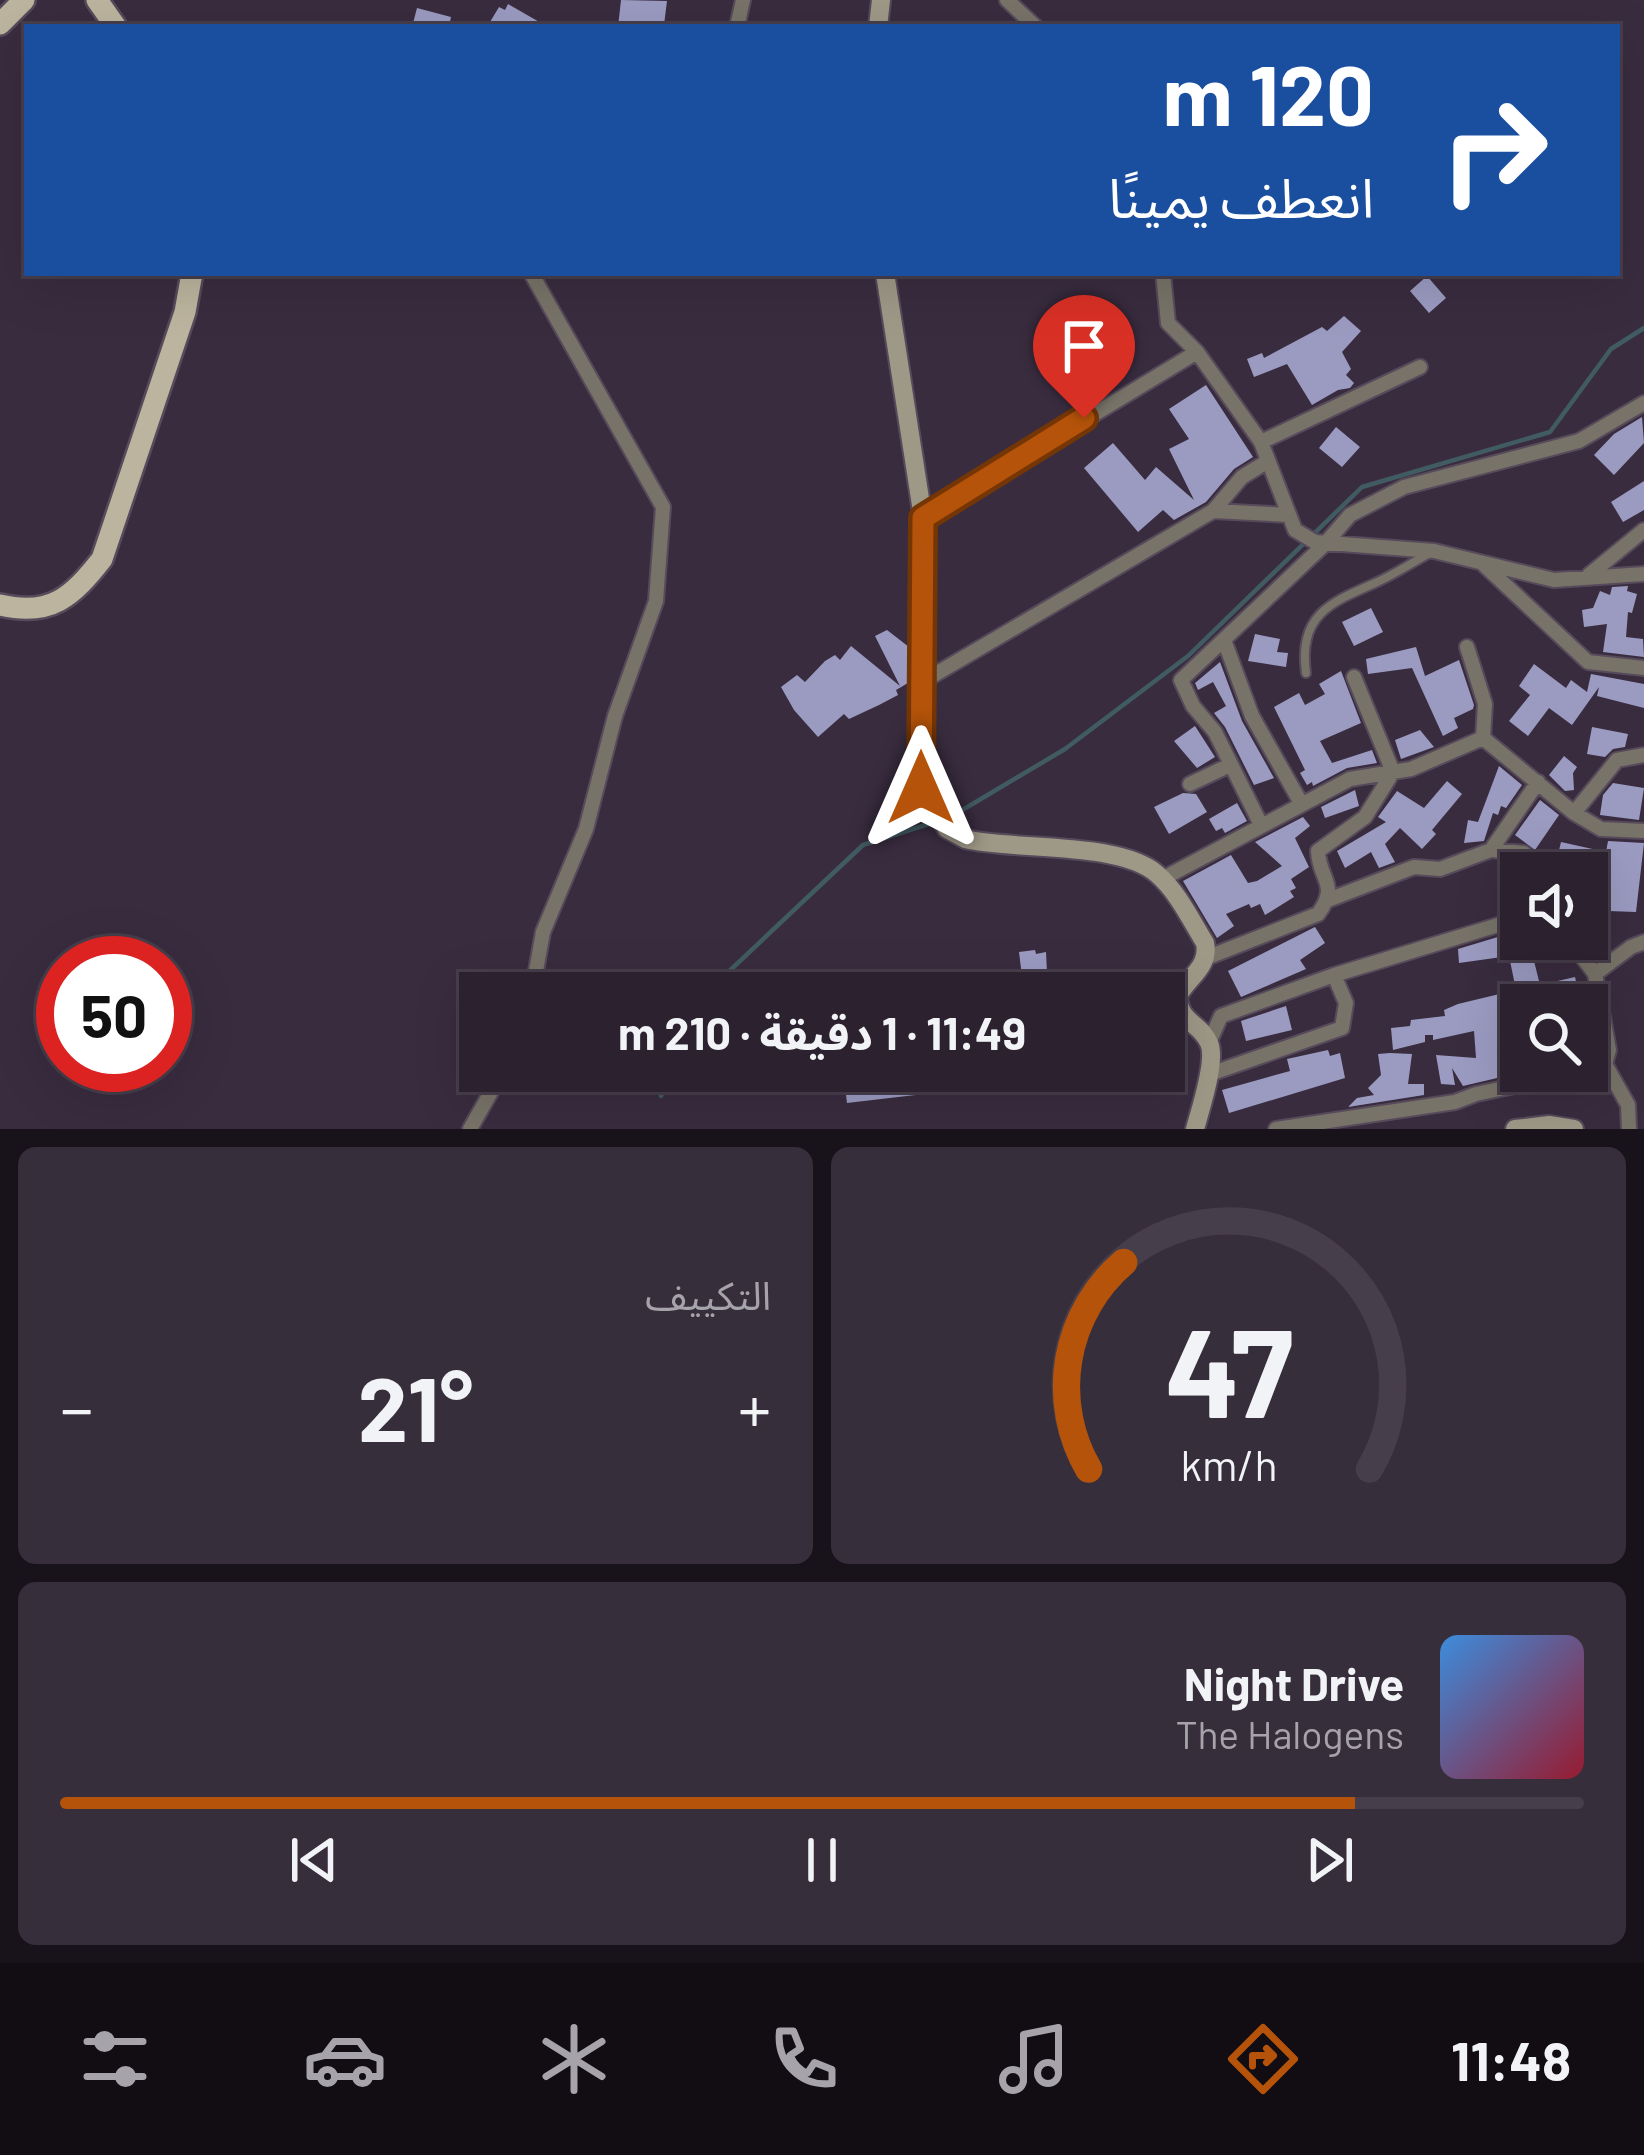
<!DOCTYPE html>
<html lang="ar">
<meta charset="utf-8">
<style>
body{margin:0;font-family:Barlow,"Noto Sans Arabic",sans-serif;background:#372e3b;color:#f1f3f6;direction:rtl;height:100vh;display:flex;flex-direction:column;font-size:45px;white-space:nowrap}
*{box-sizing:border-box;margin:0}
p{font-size:39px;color:#a6a3aa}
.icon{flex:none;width:66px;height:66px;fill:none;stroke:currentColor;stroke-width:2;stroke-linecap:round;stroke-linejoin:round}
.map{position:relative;height:1129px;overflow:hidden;direction:ltr}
.panel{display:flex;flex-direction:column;gap:18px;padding:18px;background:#18121a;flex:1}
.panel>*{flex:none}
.hud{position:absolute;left:24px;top:24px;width:1596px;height:252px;border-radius:0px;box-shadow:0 12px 48px #0002,0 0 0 3px #473e4b;direction:rtl;background:#1a4fa0;color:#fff;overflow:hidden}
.tools{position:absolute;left:1500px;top:852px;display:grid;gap:24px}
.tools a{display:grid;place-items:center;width:108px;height:108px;border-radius:0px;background:#2b212f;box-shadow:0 12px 48px #0002,0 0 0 3px #473e4b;font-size:60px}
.speed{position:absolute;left:36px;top:936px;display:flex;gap:24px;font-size:60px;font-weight:700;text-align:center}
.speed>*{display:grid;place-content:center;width:156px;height:156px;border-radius:50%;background:#2b212f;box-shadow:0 12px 48px #0002,0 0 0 3px #473e4b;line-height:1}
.speed .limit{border:18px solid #d22;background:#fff;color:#111}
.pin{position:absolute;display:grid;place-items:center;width:102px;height:102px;color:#fff;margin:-123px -51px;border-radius:50% 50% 50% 0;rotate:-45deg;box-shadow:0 0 12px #0007}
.pin .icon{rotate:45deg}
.me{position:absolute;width:132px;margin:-66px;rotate:0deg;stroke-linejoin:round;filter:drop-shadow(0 0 9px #0008)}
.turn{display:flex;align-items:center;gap:42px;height:252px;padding:0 48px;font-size:54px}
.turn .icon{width:156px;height:156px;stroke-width:2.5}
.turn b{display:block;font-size:84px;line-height:102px}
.big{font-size:90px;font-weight:700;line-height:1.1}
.panel .tile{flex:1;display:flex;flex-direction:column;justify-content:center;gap:18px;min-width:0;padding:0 42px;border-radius:18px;background:#372e3b}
.panel .dial{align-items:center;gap:0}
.dial svg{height:312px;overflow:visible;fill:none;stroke:#473e4b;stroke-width:7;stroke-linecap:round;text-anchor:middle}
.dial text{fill:#f1f3f6;stroke:none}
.song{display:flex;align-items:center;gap:36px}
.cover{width:144px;height:144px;border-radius:18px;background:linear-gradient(135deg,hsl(210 70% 55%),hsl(350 70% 35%))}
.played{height:12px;border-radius:6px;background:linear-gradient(90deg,#b45309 85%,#473e4b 85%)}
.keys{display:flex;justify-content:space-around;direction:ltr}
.heat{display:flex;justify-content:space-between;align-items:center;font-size:66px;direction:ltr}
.panel .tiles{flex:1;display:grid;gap:18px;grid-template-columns:1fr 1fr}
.tile:last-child{grid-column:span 2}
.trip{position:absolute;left:459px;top:972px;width:726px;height:120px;border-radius:0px;background:#2b212f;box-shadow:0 12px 48px #0002,0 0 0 3px #473e4b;font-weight:700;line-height:120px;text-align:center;direction:rtl}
.tabs{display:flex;height:192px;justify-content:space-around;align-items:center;background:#110d13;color:#a6a3aa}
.tabs .icon{width:84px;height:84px}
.tabs .selected{color:#b45309}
.tabs b{font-size:54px;color:#f1f3f6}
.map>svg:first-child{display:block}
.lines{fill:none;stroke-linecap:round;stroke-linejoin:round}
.stream{stroke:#415b62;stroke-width:4.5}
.building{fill:#9b9bc2}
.service-casing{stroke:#564a5b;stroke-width:12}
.minor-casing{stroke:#564a5b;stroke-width:18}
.secondary-casing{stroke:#564a5b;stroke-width:22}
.primary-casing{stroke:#564a5b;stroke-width:26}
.service{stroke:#777368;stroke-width:8}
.minor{stroke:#777368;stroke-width:14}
.secondary{stroke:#9e9887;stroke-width:18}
.primary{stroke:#bcb49e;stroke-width:21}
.route-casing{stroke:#753606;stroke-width:30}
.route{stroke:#b45309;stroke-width:21}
</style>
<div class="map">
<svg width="1644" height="1129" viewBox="0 0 1644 1129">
<rect width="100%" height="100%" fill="#392c3f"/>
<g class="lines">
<path class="stream" d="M 949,818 L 1065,749 L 1188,656 L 1362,487 L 1550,432 L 1611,349 L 1644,328
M 706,993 L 863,845 L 938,821
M 661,1096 L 672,1071"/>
</g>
<path class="building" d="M 621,0 L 667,1 L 664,25 L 618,27 Z
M 508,4 L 548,27 L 487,27 L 499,7 L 505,10 Z
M 417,8 L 451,17 L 449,27 L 412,27 Z
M 1427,276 L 1446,298 L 1429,313 L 1410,291 Z
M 1344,316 L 1361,331 L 1342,352 L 1351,369 L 1346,375 L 1354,383 L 1350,388 L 1338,390 L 1312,405 L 1287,364 L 1254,377 L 1247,359 L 1262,353 L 1264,358 L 1322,327 L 1327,331 Z
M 1206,385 L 1253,457 L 1234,469 L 1206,502 L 1174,520 L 1163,510 L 1138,532 L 1084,468 L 1113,443 L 1145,480 L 1156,467 L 1194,500 L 1169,449 L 1189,439 L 1169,409 Z
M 1642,417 L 1644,443 L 1614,475 L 1594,455 L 1614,434 Z
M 1336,427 L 1360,447 L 1342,467 L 1319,448 Z
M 1644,481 L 1644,510 L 1623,522 L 1611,502 Z
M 1628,586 L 1627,591 L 1637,594 L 1632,613 L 1628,612 L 1626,637 L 1643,639 L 1644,657 L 1603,652 L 1607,624 L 1584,627 L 1582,610 L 1593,608 L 1600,591 L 1610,595 L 1612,587 Z
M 1371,608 L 1383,632 L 1354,646 L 1342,622 Z
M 887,630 L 909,647 L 908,683 L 896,690 L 898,695 L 879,705 L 849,719 L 844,714 L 818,737 L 794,710 L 781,687 L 797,675 L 805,682 L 825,661 L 835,655 L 840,660 L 851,646 L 900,686 L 875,636 Z
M 1255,634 L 1280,639 L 1277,652 L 1288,653 L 1286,667 L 1248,661 Z
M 1416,647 L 1425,676 L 1459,660 L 1474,705 L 1473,709 L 1454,718 L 1458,728 L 1443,736 L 1412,668 L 1368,674 L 1366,659 Z
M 1220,662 L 1242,721 L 1274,778 L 1254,785 L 1225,727 L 1214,713 L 1226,706 L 1213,682 L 1198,690 L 1195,683 Z
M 1534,664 L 1566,688 L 1571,680 L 1587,692 L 1591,674 L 1644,684 L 1644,708 L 1597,696 L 1599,687 L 1572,725 L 1549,708 L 1528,736 L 1509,721 L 1530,695 L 1519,686 Z
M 1341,671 L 1361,723 L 1320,741 L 1332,763 L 1372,750 L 1377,763 L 1347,768 L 1313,786 L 1312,782 L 1307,785 L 1300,773 L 1305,770 L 1274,707 L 1299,693 L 1305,705 L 1325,694 L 1319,684 Z
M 1195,726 L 1215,757 L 1197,768 L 1174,741 Z
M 1592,727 L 1628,734 L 1625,747 L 1613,749 L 1605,757 L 1587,754 Z
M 1420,730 L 1434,747 L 1401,759 L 1395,740 Z
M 1564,756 L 1577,767 L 1573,773 L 1574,790 L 1565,791 L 1549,775 Z
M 1499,766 L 1522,785 L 1506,808 L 1501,806 L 1498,815 L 1493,813 L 1484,841 L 1464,843 L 1468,820 L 1478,822 Z
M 1447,781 L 1462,794 L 1432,830 L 1436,834 L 1422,849 L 1400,828 L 1385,844 L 1395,862 L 1379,868 L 1371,852 L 1345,868 L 1337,851 L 1386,822 L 1378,817 L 1397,791 L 1424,808 Z
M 1613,783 L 1644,788 L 1639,820 L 1600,815 L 1603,795 Z
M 1355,790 L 1359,806 L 1325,818 L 1321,807 Z
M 1183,793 L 1196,794 L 1207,812 L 1169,834 L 1154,807 Z
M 1540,800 L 1559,815 L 1535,850 L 1515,835 Z
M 1237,803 L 1247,821 L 1225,833 L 1222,828 L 1216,831 L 1209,819 Z
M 1303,817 L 1310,826 L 1295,838 L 1309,867 L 1291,879 L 1296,888 L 1290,891 L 1294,897 L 1265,915 L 1260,904 L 1251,908 L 1249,904 L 1226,914 L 1234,926 L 1217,938 L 1183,881 L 1231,855 L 1248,883 L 1257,881 L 1282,866 L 1255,842 Z
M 1608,841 L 1644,843 L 1636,912 L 1608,911 L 1609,915 L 1596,915 L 1595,880 L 1587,879 L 1587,873 L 1555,867 L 1561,842 L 1606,852 Z
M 1315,927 L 1325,943 L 1300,960 L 1306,969 L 1241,997 L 1228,971 Z
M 1501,936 L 1503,946 L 1558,939 L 1559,944 L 1532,953 L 1540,985 L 1575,977 L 1580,999 L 1544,1005 L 1542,998 L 1519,1007 L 1521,1068 L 1509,1071 L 1510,1075 L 1463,1086 L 1452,1068 L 1455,1085 L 1441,1084 L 1436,1055 L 1476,1058 L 1474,1031 L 1433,1040 L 1433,1035 L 1425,1035 L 1425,1042 L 1393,1050 L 1391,1028 L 1410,1026 L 1411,1020 L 1445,1016 L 1444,1010 L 1458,1004 L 1516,990 L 1509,956 L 1459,963 L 1458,949 Z
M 1035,950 L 1036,954 L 1046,952 L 1048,993 L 1024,993 L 1019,952 Z
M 1286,1006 L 1292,1030 L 1246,1041 L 1241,1021 Z
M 1328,1050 L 1330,1056 L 1340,1053 L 1345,1078 L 1229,1113 L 1222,1090 L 1290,1071 L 1287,1059 Z
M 1390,1053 L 1412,1054 L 1408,1084 L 1424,1084 L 1424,1095 L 1348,1107 L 1357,1098 L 1374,1095 L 1368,1088 L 1381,1075 L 1378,1054 Z
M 843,1071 L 922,1071 L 924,1094 L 847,1103 Z
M 949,1071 L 1014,1071 L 1015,1087 L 982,1088 L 981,1082 L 950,1084 Z"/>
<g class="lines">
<defs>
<path id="service" d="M 1306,673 C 1298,616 1329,603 1375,583 C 1393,575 1410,564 1428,554"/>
<path id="minor" d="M 1007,0 L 1036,27
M 737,27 L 743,0
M 531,273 L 663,507 L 656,601 L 615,716 L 586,829 L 543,932 L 532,993
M 1163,273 L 1168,323 L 1197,352 L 1261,442 L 1295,530 L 1315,542 L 1434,551 L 1554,580 L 1644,574
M 1261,442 L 1420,367
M 1213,511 L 1242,477 L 1268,461
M 923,518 L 1197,352
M 1484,565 L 1588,662 L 1644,668
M 1589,575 L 1644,530
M 1224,640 L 1252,716 L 1301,803
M 1467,647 L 1485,704 L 1483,738
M 922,682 L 1213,511 L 1289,515
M 1190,784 L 1230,765
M 1574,813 L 1617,760 L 1644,755
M 1261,825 L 1215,732 L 1193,706 L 1181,680 L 1325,544 L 1350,515 L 1404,487 L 1579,441 L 1644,403
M 1491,850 L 1538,782
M 1162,879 L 1350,779 L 1411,769 L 1483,738 L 1574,813 L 1601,829 L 1644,831
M 1328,900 L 1414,867 L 1440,869 L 1491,850 L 1524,853 L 1536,873
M 1569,939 L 1595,974
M 1206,958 L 1318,914 C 1340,884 1319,880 1318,851 L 1365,817 L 1393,772 L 1354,677
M 1209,1043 L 1221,1016 L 1334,975 L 1521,918
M 1605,1064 L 1628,1105 L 1629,1129
M 1587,1070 L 1605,1064 L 1609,1050 L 1595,974 L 1631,947 L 1644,942
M 1207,1075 L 1342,1028 L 1346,1003 L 1334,975
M 470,1129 L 503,1071
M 1276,1129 L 1455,1102 L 1476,1094 L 1585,1071"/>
<path id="secondary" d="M 878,27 L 881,0
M 885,273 L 923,518 L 921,788 L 947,829 L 965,839 C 1016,851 1119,841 1157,874 C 1177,891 1191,920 1205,943 C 1210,967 1188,977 1178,996 C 1179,1023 1200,1022 1209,1043 C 1217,1060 1200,1110 1195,1129
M 1515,1129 L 1549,1125 L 1574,1129"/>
<path id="primary" d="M 97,0 L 116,27
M 0,24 L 24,0
M 0,605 C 51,617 72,597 102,559 L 185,312 L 192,273"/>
</defs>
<use href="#service" class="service-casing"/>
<use href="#minor" class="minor-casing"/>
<use href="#secondary" class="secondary-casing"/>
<use href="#primary" class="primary-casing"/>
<use href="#service" class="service"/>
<use href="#minor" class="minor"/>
<use href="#secondary" class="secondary"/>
<use href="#primary" class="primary"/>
</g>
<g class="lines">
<defs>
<path id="route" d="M 921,788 L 923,518 L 1084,418"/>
</defs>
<use href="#route" class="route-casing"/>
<use href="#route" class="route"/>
</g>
</svg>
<div class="tools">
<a><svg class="icon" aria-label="sound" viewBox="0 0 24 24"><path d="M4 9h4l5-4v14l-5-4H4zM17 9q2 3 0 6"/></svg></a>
<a><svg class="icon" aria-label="search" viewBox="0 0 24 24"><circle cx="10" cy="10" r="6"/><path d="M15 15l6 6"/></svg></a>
</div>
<div class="speed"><div class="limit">50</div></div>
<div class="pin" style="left:1084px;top:418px;background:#d93025"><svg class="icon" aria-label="arrive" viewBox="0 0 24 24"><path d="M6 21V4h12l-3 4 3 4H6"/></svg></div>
<svg class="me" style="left:921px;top:788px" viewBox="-20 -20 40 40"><path d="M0-17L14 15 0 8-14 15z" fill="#b45309" stroke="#fff" stroke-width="4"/></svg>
<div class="trip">11:49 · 1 دقيقة · 210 m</div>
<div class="hud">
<div class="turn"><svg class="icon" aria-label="right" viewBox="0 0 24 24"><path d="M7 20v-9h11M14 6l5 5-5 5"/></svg><div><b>120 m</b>انعطف يمينًا</div></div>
</div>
</div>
<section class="panel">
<div class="tiles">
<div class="tile dial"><svg viewBox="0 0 100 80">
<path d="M14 69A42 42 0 1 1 86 69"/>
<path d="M14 69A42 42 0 0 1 23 16" stroke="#b45309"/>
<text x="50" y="56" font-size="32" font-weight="700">47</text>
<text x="50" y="72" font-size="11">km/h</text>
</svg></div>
<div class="tile"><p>التكييف</p>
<div class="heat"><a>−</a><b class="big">21°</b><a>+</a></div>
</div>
<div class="tile">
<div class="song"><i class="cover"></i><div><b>Night Drive</b><p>The Halogens</p></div></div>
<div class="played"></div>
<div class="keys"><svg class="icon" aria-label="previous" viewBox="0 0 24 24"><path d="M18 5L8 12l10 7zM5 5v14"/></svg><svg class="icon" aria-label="pause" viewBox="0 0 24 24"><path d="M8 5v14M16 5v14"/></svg><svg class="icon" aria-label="next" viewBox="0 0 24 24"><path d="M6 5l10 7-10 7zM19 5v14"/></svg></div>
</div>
</div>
</section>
<nav class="tabs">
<b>11:48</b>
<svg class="icon selected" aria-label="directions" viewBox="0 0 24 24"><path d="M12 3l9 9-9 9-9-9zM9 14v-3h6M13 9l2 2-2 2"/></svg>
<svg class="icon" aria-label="music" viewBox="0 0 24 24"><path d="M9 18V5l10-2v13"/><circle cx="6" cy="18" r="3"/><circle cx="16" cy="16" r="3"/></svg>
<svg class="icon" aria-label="phone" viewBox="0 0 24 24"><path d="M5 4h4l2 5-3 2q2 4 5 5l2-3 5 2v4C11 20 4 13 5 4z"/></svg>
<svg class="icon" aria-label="climate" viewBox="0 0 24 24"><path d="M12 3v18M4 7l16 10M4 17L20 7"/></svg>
<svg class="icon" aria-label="car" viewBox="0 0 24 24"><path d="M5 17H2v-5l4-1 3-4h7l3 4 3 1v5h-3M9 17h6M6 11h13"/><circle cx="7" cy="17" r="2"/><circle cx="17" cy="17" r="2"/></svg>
<svg class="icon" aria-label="filters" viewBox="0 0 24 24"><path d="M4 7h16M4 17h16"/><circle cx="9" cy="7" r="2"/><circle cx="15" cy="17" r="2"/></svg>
</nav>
